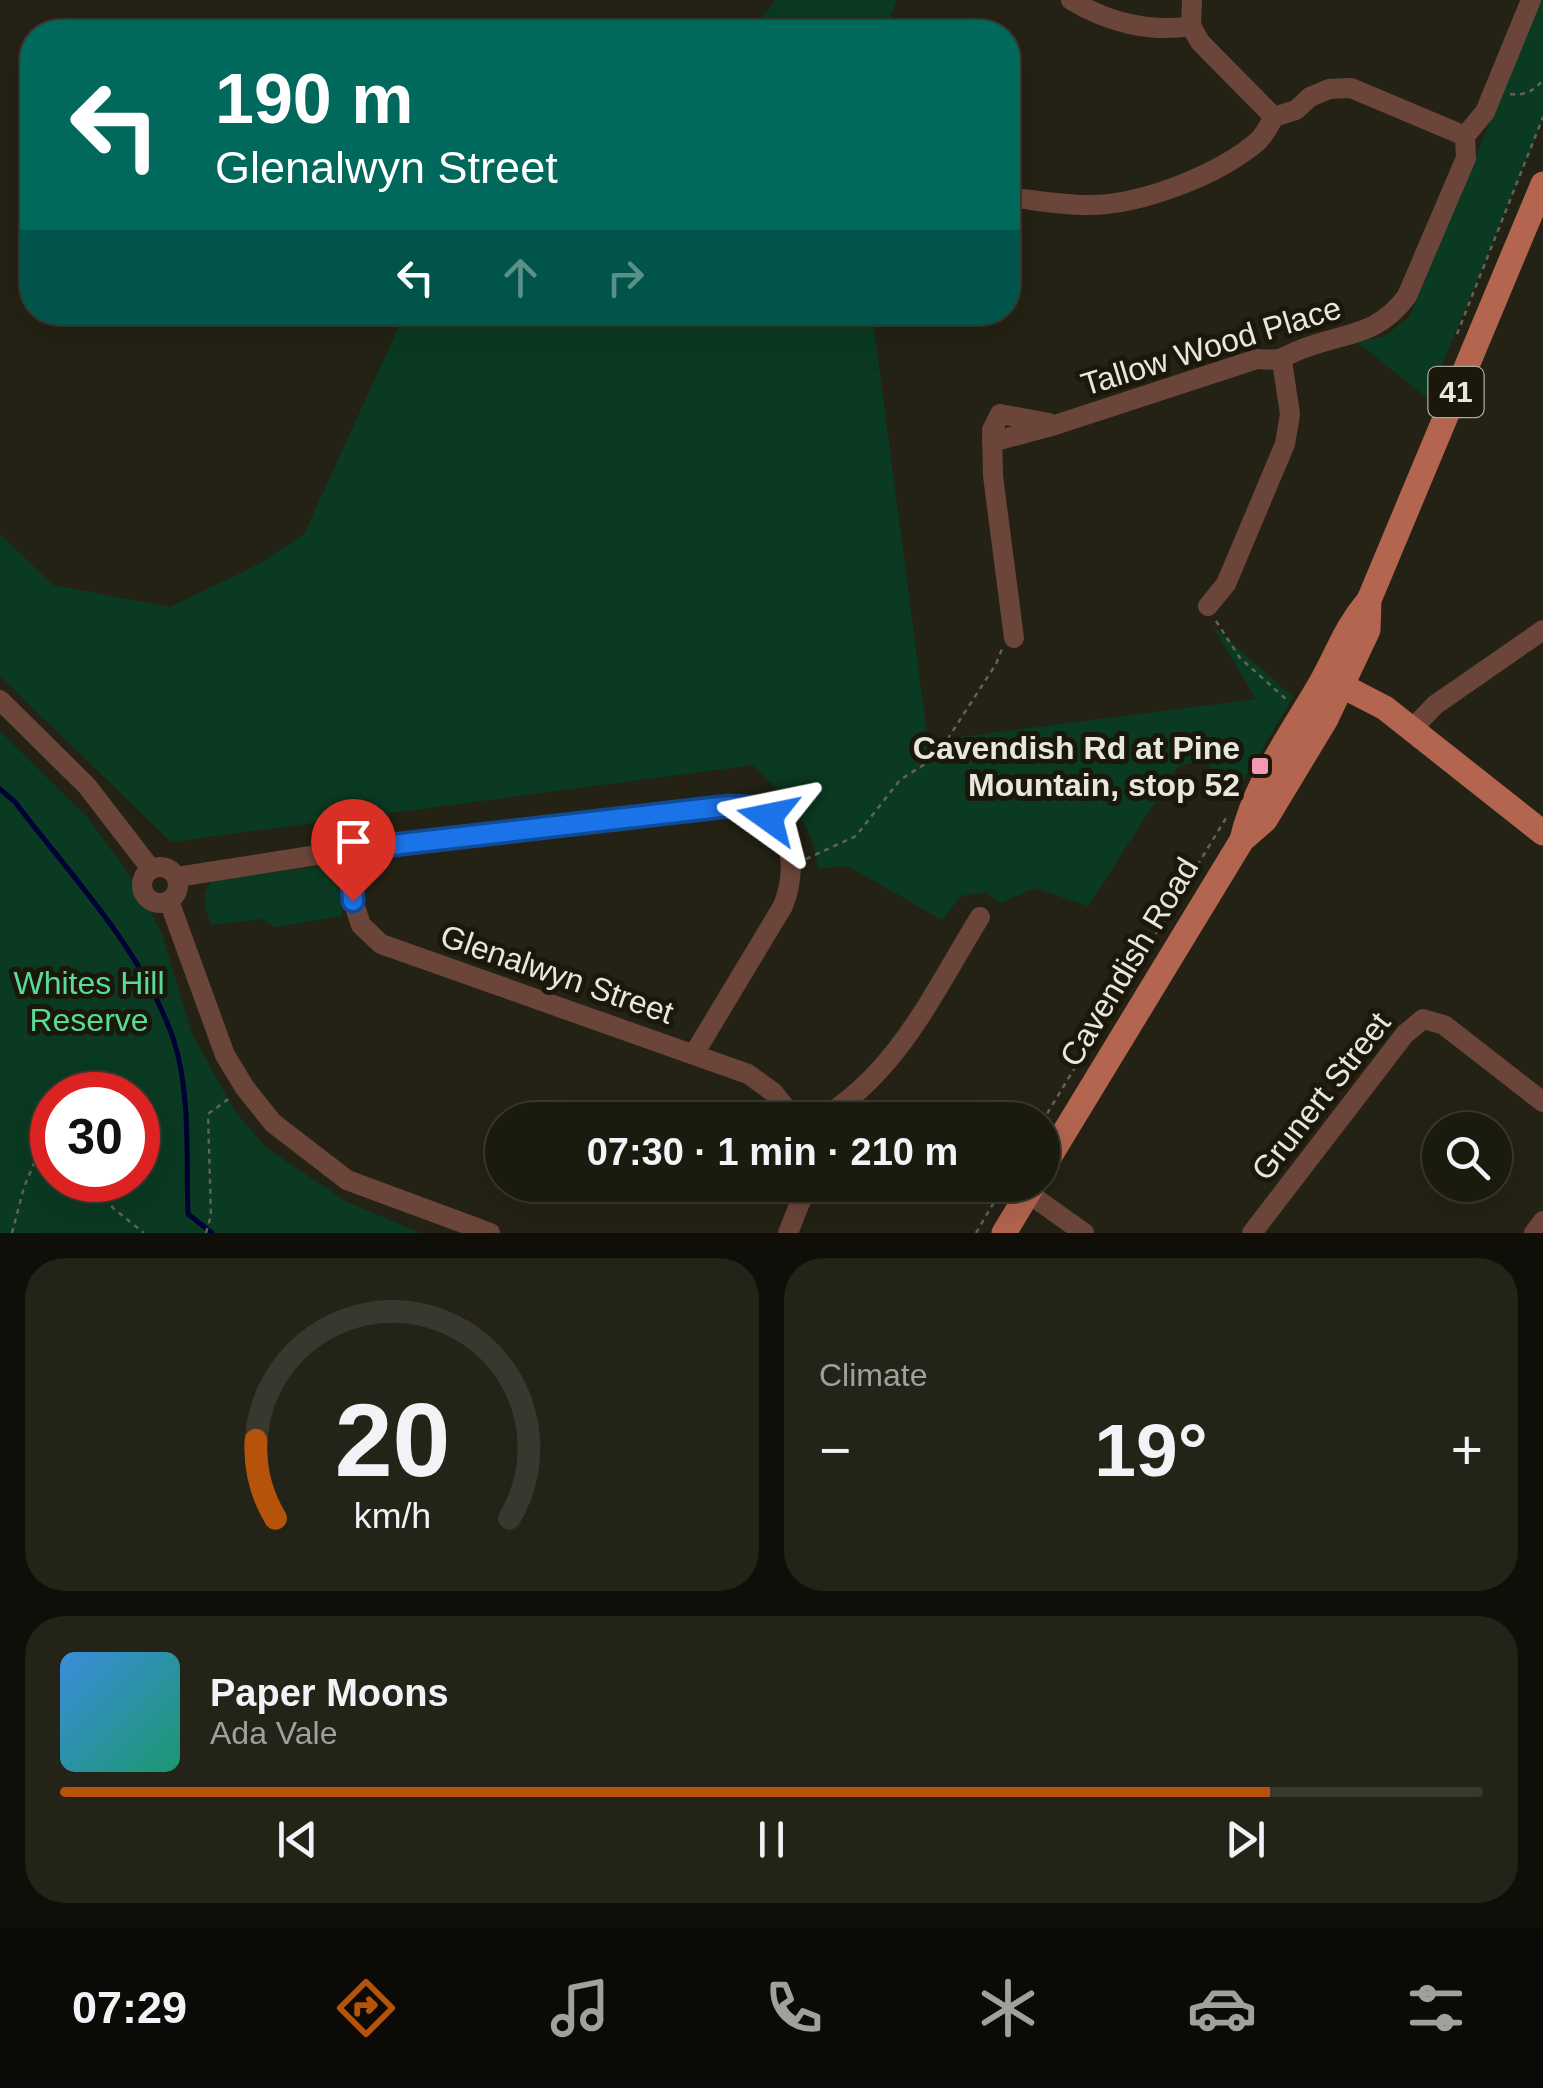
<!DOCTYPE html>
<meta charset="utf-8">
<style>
body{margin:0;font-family:Arial,sans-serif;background:#242318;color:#f1f3f6;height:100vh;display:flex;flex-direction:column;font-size:38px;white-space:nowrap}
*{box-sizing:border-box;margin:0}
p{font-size:32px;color:#a0a19e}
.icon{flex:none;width:55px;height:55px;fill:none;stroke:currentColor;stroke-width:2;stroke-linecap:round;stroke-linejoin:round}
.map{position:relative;height:1233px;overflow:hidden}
.sheet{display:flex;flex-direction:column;gap:25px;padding:25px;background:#0f0e08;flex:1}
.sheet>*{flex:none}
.guide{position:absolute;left:20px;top:20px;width:1000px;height:305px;border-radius:40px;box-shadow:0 10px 40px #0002,0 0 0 2px #39382f;background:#00695c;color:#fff;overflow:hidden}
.buttons{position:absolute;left:1422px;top:1112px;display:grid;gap:20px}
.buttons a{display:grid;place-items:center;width:90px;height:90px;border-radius:50%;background:#1b1a0f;box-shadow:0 10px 40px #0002,0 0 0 2px #39382f;font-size:50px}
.speed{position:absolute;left:30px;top:1072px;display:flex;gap:20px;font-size:50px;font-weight:700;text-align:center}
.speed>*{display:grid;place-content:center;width:130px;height:130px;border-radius:50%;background:#1b1a0f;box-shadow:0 10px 40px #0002,0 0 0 2px #39382f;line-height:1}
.speed .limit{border:15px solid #d22;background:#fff;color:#111}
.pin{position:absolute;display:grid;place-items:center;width:85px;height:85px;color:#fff;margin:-102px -42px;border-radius:50% 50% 50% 0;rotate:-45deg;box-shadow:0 0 10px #0007}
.pin .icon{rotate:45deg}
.me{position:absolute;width:110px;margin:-55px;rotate:282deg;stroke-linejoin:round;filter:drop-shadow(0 0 8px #0008)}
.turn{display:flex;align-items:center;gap:35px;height:210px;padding:0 30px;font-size:45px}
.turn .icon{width:130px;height:130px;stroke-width:2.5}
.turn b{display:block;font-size:70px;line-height:85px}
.lanes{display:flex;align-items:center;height:95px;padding:0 30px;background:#0003;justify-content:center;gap:50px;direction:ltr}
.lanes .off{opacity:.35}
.big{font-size:75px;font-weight:600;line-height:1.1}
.sheet .card{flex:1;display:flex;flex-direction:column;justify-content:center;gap:15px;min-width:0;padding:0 35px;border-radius:40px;background:#242318}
.sheet .dial{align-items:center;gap:0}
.dial svg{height:260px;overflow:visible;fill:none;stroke:#39382f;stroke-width:7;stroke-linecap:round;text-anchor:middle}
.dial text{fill:#f1f3f6;stroke:none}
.song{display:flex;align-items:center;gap:30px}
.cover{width:120px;height:120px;border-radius:15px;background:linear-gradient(135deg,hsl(210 70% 55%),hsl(160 70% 35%))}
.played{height:10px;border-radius:5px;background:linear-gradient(90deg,#b45309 85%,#39382f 85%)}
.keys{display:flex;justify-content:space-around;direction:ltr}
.heat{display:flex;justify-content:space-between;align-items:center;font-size:55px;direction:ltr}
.sheet .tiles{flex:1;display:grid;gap:25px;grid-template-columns:1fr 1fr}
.card:last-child{grid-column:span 2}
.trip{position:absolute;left:485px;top:1102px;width:575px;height:100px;border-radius:50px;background:#1b1a0f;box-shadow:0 10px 40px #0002,0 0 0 2px #39382f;font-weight:600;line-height:100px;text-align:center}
.menu{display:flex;height:160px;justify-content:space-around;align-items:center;background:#0b0a06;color:#a0a19e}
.menu .icon{width:70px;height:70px}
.menu .selected{color:#b45309}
.menu b{font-size:45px;color:#f1f3f6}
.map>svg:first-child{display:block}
.green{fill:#0a3a22;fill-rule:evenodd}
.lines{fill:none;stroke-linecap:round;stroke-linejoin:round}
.stream{stroke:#000134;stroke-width:5}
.path{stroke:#646256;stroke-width:2.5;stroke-dasharray:5 5;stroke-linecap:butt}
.minor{stroke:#6b453a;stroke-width:20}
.major{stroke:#b4654f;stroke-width:25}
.route-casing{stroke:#114b97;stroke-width:25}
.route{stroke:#1a73e8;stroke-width:18}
.poi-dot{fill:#f09ab6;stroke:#1b180b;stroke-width:4}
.labels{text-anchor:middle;stroke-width:10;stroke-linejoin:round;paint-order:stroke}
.shield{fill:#1b180b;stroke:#aaa99f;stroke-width:2.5}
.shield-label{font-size:30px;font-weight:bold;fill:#e8e7de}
.street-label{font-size:32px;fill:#e8e7de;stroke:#1b180b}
.poi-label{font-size:32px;font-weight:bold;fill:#e8e7de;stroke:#1b180b;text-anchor:end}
.park-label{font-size:32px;fill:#56de97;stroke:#1b180b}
</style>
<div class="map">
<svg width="1543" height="1233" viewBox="0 0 1543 1233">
<rect width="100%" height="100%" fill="#242214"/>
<path class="green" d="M 776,0 L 897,0 L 885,32 L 749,32 Z
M 1540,0 L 1543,0 L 1543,120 L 1428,399 L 1357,342 L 1385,336 L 1410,316 Z
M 415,312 L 872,313 L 928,741 L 1256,699 L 1212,625 L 1293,697 L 1241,785 L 1199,760 L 1178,767 L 1088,906 L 1034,888 L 1001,903 L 985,892 L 961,896 L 942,920 L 848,866 L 818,869 C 810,815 788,802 753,765 L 171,842 L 0,676 L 0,534 L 53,585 L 170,607 L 259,564 L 304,534 L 399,326 Z
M 0,731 L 89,819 L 140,890 L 163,937 L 192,1034 L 236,1113 L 268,1149 L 347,1202 L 421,1233 L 0,1233 ZM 52,1095 L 138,1095 L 138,1180 L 52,1180 Z
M 334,865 L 343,916 L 275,927 L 262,919 L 211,925 C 205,906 199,894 214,879 Z"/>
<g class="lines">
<path class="stream" d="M 0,789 L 15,802 C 71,876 142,949 173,1038 C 191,1092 186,1157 188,1214 L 212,1233"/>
<path class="path" d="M 1510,94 C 1525,96 1533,91 1543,80
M 1457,334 L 1543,117
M 1216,621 L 1240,658 L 1287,700
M 806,859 L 856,836 L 900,780 L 936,757 L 996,664 L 1002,649
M 861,1110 L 885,1120
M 1042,1122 L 1226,818
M 96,1180 L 113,1208 L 144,1233
M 12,1233 L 24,1187 L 48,1131 L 52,1128
M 206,1233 L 211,1215 L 208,1114 L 231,1097
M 976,1233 L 1004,1185"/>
<path class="minor" d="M 1071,0 C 1107,22 1150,33 1191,26
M 1192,0 L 1191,26 L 1200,42 L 1274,117
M 1008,197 C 1035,200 1065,206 1092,205 C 1143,204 1218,175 1257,142 C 1264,136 1269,126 1274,117 L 1296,110 L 1310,97 L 1329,89 L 1351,88 L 1465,136
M 992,442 L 1055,425 L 1257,359 C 1287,361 1278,358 1302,349 C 1345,332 1377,337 1407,296 L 1466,158 L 1465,136 L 1485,112 L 1531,0
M 1208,606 L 1226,584 L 1285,444 L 1290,414 L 1282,361
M 1014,638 L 993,476 L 992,430 L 1000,414 L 1049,423
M 0,700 L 87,786 L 151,869
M 1412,729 L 1435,705 L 1543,630
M 349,850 L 353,901 L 361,925 L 381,944 L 748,1074 L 773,1092 L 795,1120
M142 885a18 18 0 1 1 36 0a18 18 0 1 1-36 0Z
M 177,877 L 349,850 L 729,806 C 787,808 802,858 783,906 L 694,1054
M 169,901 L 225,1055 L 245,1088 L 273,1123 L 347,1180 L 490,1233
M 819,1120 C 898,1073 933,993 980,917
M 1028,1193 L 1084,1233
M 788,1233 L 807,1185
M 1252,1233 L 1405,1034 L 1423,1019 L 1444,1025 L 1543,1102
M 1534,1233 L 1543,1221"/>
<path class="major" d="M 1329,679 L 1385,708 L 1543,833
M 1242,840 C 1255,782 1293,732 1322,681 C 1339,650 1346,627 1369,600
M 1042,1169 L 1242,840 L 1265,820 L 1326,719 L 1368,630 L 1369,600 L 1543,184
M 1004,1233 L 1033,1185"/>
</g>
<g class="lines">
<defs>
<path id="route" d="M 353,901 L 349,850 L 729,806 L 750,807 L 768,817"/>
</defs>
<use href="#route" class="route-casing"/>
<use href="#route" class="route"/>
</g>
<rect class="poi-dot" x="1250" y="756" width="20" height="20" rx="5"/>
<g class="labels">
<rect class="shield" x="1428.5" y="367" width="55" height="50" rx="8"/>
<g class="shield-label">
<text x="1456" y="402">41</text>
</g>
<g class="street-label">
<text transform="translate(1211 346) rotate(-17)" y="11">Tallow Wood Place</text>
<text transform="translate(1129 962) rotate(-59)" y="11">Cavendish Road</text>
<text transform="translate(557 974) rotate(19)" y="11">Glenalwyn Street</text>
<text transform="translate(1321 1096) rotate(-52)" y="11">Grunert Street</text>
</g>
<g class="poi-label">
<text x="1240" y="759">Cavendish Rd at Pine<tspan x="1240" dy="37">Mountain, stop 52</tspan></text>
</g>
<g class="park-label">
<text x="89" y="994">Whites Hill<tspan x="89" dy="37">Reserve</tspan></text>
</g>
</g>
</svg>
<div class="buttons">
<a><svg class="icon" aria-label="search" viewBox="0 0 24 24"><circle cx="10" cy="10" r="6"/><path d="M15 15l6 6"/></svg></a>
</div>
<div class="speed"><div class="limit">30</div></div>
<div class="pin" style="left:353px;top:901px;background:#d93025"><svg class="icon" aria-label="arrive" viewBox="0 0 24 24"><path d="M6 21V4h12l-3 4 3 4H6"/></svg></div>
<svg class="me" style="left:768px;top:817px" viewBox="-20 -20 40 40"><path d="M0-17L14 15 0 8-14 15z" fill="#1a73e8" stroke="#fff" stroke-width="4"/></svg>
<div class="trip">07:30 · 1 min · 210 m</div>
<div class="guide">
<div class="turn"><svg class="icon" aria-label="left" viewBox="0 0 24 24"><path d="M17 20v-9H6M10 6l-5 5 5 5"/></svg><div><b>190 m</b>Glenalwyn Street</div></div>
<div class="lanes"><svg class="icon" aria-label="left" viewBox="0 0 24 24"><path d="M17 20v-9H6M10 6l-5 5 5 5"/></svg><svg class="icon off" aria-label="ahead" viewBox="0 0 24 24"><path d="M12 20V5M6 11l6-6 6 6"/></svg><svg class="icon off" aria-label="right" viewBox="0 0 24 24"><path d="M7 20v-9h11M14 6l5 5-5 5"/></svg></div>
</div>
</div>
<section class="sheet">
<div class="tiles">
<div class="card dial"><svg viewBox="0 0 100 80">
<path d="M14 69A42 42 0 1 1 86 69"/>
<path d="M14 69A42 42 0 0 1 8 45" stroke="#b45309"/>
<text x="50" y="56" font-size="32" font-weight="700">20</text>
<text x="50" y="72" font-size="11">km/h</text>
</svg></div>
<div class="card"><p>Climate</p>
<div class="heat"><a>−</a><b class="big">19°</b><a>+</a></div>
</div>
<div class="card">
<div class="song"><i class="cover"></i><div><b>Paper Moons</b><p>Ada Vale</p></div></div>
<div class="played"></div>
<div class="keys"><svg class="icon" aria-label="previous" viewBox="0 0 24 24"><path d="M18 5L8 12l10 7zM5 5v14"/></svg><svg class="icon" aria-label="pause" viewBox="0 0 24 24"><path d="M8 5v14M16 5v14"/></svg><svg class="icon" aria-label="next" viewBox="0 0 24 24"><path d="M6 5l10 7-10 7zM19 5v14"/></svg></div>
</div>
</div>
</section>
<nav class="menu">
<b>07:29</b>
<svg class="icon selected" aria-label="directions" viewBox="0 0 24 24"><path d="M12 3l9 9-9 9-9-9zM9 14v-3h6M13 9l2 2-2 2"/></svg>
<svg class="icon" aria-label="music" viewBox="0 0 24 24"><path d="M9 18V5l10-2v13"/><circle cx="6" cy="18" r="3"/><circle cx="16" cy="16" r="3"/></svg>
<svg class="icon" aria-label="phone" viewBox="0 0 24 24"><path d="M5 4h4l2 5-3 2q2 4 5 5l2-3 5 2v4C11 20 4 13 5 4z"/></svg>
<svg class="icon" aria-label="climate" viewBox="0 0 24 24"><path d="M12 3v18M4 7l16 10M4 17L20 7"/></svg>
<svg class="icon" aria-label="car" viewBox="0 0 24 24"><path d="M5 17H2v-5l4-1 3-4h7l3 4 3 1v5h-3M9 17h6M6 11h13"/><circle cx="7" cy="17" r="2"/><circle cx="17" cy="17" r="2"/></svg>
<svg class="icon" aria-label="filters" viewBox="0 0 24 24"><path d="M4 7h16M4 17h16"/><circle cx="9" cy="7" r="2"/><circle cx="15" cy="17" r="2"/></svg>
</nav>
